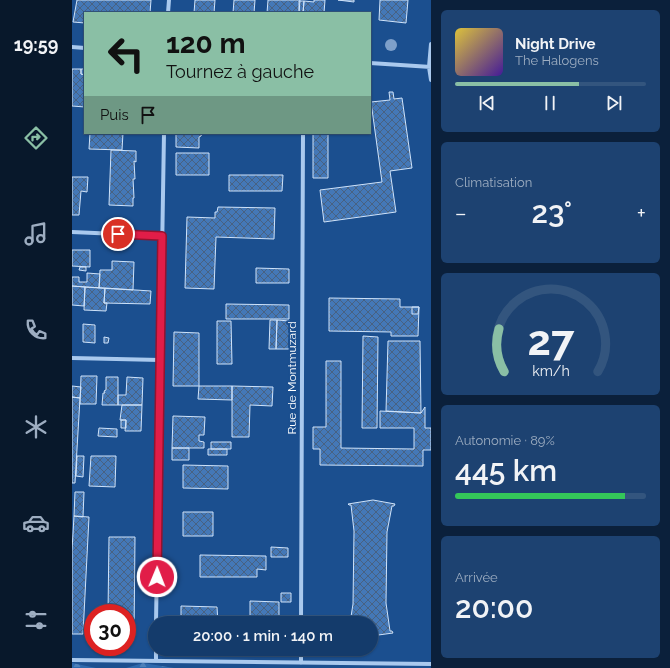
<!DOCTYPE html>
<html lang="fr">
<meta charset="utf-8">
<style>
body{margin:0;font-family:Raleway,sans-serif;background:#1d4271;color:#f1f3f6;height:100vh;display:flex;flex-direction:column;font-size:15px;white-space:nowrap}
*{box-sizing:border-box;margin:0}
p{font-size:13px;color:#9dadc1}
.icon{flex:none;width:22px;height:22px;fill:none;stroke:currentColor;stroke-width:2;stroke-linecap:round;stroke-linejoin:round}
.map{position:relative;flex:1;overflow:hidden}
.side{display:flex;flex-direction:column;gap:10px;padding:10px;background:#0b203b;width:239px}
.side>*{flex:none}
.top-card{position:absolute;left:12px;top:12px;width:287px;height:122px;border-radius:0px;box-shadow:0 1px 3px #0004,0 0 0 1px #33557e;background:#8abfa5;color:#111;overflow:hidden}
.speed{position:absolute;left:12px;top:604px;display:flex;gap:8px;font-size:20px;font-weight:700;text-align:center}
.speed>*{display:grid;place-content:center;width:52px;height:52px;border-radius:50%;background:#143b6b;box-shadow:0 1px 3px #0004,0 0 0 1px #33557e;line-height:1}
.speed .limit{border:6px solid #d22;background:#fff;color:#111}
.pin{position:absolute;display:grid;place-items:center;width:34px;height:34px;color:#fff;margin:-17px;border:2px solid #fff;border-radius:50%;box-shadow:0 1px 4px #0007}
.me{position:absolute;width:44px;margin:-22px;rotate:1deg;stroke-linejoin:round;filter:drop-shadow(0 0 3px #0008)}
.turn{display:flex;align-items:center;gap:14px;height:84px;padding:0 16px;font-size:18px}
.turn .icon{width:52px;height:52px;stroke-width:2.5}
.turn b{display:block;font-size:28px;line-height:34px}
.then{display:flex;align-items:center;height:38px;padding:0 16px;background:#0003;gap:8px;font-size:15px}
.big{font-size:30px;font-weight:600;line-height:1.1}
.side .card{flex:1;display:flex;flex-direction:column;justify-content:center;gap:6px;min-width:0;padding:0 14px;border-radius:6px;background:#1d4271}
.side .dial{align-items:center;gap:0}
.dial svg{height:104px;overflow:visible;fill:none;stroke:#33557e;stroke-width:7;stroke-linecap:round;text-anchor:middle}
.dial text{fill:#f1f3f6;stroke:none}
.song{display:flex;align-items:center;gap:12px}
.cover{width:48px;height:48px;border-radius:6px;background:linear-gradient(135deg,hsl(50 70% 55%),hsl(260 70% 35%))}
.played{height:4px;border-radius:2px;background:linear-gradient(90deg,#8abfa5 65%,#33557e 65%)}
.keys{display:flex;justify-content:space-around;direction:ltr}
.heat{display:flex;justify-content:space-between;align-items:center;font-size:22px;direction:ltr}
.charge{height:6px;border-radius:3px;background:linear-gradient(90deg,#34c759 89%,#33557e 0)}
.trip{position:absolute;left:76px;top:616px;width:230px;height:40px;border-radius:20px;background:#143b6b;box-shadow:0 1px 3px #0004,0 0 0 1px #33557e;font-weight:600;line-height:40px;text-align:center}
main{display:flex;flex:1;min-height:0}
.tab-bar{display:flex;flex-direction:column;width:72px;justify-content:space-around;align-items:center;background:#08182b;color:#9dadc1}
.tab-bar .icon{width:28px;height:28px}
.tab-bar .on{color:#8abfa5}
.tab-bar b{font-size:18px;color:#f1f3f6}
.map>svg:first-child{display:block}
.forest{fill:url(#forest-firs)}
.building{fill:url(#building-cross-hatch);stroke:#cfe3fa}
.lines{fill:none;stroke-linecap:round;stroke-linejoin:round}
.street{stroke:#a9c9ee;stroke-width:4}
.tree{fill:#7ea0ca}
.route-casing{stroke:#92132f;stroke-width:10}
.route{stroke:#e11d48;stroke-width:7}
.labels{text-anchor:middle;stroke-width:4;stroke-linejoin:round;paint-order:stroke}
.street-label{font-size:12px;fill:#fff;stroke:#1b4f8f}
</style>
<main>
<nav class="tab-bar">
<b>19:59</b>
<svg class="icon on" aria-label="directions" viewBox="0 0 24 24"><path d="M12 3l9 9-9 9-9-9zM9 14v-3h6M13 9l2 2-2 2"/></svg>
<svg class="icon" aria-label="music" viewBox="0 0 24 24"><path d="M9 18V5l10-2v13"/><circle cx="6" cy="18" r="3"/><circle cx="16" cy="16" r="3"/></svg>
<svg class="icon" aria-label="phone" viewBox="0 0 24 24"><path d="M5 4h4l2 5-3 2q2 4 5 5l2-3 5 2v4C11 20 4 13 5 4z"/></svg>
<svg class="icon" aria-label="climate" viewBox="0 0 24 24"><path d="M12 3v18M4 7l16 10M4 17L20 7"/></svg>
<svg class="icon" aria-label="car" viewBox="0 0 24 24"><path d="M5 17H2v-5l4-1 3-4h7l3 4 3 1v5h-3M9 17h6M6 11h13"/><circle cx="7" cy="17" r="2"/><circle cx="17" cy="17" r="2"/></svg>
<svg class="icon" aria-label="filters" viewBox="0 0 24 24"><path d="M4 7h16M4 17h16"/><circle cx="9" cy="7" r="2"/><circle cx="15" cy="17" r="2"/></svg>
</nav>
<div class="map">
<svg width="359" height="668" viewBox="0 0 359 668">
<defs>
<pattern id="forest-firs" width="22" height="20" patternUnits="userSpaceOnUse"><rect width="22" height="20" fill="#2e69ad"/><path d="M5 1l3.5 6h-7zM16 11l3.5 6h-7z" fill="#4d80b9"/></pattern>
<pattern id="building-cross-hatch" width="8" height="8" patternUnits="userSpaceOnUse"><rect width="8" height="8" fill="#4478b7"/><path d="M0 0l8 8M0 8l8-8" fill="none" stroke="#486282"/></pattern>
</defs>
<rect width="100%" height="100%" fill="#1b4f8f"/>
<path class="forest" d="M 0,663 L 24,668 L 0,668 Z
M 71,663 L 102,668 L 54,668 Z"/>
<path class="building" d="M 5,0 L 79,0 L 78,13 L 13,13 L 13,23 L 1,22 Z
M 123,0 L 143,0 L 142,13 L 122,13 Z
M 162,0 L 183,0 L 182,13 L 161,13 Z
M 196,0 L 228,0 L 227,13 L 195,13 Z
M 242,0 L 253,0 L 252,13 L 231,13 L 232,1 L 242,2 Z
M 266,0 L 282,0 L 282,2 Z
M 308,0 L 336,0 L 334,23 L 307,20 Z
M 227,1 L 232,1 L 231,13 L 227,13 Z
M 0,69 L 9,69 L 9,74 L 13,75 L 13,107 L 0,106 Z
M 9,69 L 13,69 L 13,75 L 9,74 Z
M 317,92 L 321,92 L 322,99 L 330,98 L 340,168 L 318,171 L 324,212 L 252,222 L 248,190 L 310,182 L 299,102 L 318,100 Z
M 18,133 L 51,133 L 50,150 L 17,149 Z
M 104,133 L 130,133 L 129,136 L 127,137 L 127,148 L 104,147 Z
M 241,133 L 256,133 L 256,178 L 241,178 Z
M 39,150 L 64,151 L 64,162 L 62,161 L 63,179 L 61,179 L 62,198 L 61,198 L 61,206 L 37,205 Z
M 104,153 L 137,153 L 137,175 L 104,175 Z
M 157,175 L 211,175 L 210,191 L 157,191 Z
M 0,177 L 16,177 L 15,192 L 9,191 L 7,215 L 0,215 Z
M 146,207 L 203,208 L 202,239 L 144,237 L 142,289 L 113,288 L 115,217 L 143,218 L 143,212 L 145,212 Z
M 0,250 L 18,250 L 18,267 L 0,266 Z
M 40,261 L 62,262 L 61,290 L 27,288 L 28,270 L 40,270 Z
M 8,267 L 14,267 L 14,271 L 7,270 Z
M 184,268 L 217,269 L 217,283 L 184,283 Z
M 15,273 L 28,274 L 27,288 L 0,286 L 0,277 L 7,277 L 7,282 L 15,282 Z
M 0,286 L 13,287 L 12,306 L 0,305 Z
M 13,287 L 33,288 L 32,303 L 35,303 L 34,311 L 12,310 Z
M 33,288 L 79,291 L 78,304 L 32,303 Z
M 257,298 L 328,299 L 328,307 L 347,307 L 346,336 L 319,336 L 319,332 L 257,331 Z
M 154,304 L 217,305 L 217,319 L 154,319 Z
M 340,307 L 347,307 L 346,314 L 340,314 Z
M 198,320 L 205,320 L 204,349 L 197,349 Z
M 205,320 L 218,321 L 217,349 L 204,349 Z
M 145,321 L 159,321 L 160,364 L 145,364 Z
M 11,324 L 23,325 L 23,343 L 11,342 Z
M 102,332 L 127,333 L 127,386 L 101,386 Z
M 291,336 L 306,337 L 305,428 L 290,428 Z
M 32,337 L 37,338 L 36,343 L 32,343 Z
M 316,341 L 348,341 L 349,413 L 314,411 Z
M 254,361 L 269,361 L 269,448 L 342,449 L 342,428 L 308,428 L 308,411 L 349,413 L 353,407 L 353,428 L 359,428 L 359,450 L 351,450 L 351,466 L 248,465 L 248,449 L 241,449 L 241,427 L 254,427 Z
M 9,376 L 25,376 L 24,404 L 8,404 Z
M 34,377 L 46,377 L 46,405 L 30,405 L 31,393 L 33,393 L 32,391 L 34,390 Z
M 55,377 L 71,378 L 70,405 L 46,405 L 46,395 L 54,395 Z
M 0,386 L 9,387 L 8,398 L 0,397 Z
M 127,386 L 160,386 L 160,400 L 126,399 Z
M 160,386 L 201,387 L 200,406 L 178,405 L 177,437 L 160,437 Z
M 0,397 L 8,398 L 3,483 L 0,483 Z
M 50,405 L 70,405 L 69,431 L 53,431 L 54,420 L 48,420 Z
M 101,416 L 133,417 L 132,435 L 127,435 L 127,441 L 132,442 L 132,448 L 100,448 Z
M 49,420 L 54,420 L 54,428 L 49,428 Z
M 27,428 L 45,429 L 45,437 L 26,436 Z
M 139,442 L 159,442 L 159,449 L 139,449 Z
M 100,448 L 117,448 L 117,460 L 100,460 Z
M 136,449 L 155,449 L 155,455 L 136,455 Z
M 5,456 L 12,456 L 11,477 L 4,476 Z
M 19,456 L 44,456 L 43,487 L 17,486 Z
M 111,465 L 156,466 L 156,489 L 111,488 Z
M 3,492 L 12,492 L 11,517 L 2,516 Z
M 301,500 L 323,504 L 322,506 L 320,506 L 315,532 L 314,603 L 318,631 L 320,631 L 321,633 L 299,636 L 299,623 L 278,623 L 281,604 L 282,531 L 279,505 L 277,505 L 276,504 Z
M 111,512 L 141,512 L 141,536 L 111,536 Z
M 2,516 L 17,517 L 11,634 L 0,634 L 0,550 Z
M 37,537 L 63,537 L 62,635 L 55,635 L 55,613 L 36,613 Z
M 199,547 L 216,548 L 216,557 L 199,557 Z
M 128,555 L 194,556 L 194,570 L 185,569 L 185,577 L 128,577 Z
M 209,593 L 219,593 L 219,602 L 209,602 Z
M 178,601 L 207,602 L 207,623 L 178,623 Z
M 109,606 L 145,607 L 146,623 L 109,623 Z"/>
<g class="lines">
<path class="street" d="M 96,13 L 97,0
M 359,44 L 357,67 L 359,80
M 0,47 L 13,48
M 298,63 L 359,67
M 0,232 L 90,236
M 0,358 L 88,360
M 84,623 L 92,133
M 229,623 L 231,133
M 84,649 L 84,661
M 0,660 L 359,664
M 229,663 L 229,649"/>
</g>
<circle class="tree" cx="319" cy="45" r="6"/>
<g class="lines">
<defs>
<path id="route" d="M 46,234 L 90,236 L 85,577"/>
</defs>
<use href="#route" class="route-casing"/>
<use href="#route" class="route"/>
</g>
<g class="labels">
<g class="street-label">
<text transform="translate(220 378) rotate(-90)" y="4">Rue de Montmuzard</text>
</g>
</g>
</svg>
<div class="speed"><div class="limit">30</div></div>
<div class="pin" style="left:46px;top:234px;background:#d93025"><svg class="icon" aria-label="arrive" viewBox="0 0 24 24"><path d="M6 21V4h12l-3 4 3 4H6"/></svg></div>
<svg class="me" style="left:85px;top:577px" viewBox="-20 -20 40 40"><circle r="17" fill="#e11d48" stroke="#fff" stroke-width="3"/><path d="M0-11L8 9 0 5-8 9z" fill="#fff"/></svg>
<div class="trip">20:00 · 1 min · 140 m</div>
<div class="top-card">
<div class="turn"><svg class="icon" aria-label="left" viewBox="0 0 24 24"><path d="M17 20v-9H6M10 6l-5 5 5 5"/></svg><div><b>120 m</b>Tournez à gauche</div></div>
<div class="then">Puis<svg class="icon" aria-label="arrive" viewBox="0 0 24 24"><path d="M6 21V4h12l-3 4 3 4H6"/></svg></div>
</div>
</div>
<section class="side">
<div class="card">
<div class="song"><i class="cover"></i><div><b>Night Drive</b><p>The Halogens</p></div></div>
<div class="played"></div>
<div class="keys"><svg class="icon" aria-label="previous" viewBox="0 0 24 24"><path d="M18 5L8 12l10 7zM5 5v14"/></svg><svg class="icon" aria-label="pause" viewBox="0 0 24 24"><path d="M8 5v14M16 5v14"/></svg><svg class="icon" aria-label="next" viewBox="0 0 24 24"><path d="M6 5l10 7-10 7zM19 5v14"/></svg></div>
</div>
<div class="card"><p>Climatisation</p>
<div class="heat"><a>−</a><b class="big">23°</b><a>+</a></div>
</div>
<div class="card dial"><svg viewBox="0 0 100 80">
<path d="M14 69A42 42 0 1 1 86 69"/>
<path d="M14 69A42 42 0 0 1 10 36" stroke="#8abfa5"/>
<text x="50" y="56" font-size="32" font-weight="700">27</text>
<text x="50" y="72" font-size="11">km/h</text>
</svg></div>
<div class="card"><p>Autonomie · 89%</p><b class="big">445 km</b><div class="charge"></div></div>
<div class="card"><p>Arrivée</p><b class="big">20:00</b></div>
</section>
</main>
